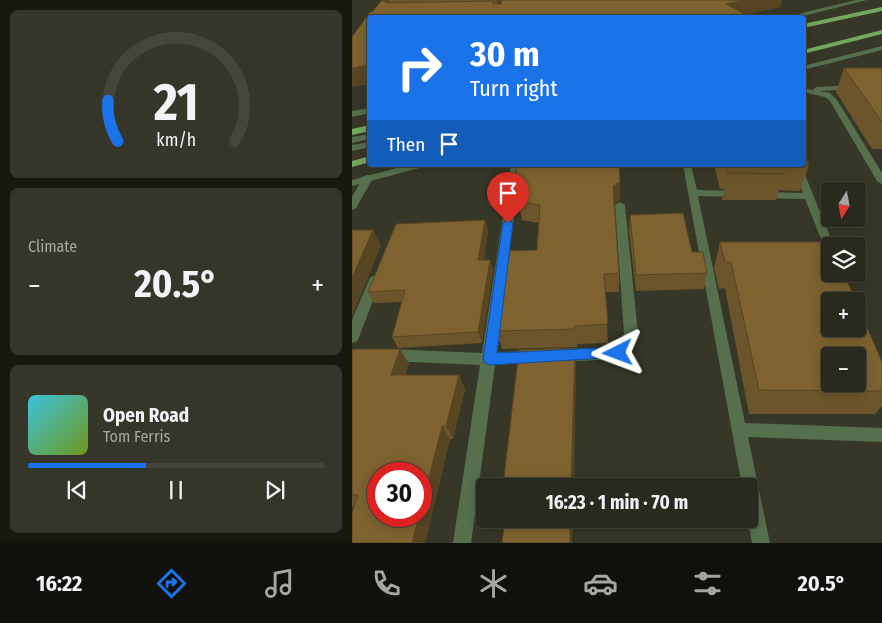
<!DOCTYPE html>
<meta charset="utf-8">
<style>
body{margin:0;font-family:"Fira Sans Condensed",sans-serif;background:#35352a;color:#f1f3f6;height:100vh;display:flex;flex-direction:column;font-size:19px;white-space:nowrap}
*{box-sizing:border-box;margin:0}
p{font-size:16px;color:#a5a6a4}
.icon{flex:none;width:28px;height:28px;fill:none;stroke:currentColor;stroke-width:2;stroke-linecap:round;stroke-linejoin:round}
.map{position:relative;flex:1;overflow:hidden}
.details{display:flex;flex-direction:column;gap:10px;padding:10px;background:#171710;width:352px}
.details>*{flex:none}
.hud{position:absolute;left:15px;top:15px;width:439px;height:152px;border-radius:5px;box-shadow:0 2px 12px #0003,0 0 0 1px #45453b;background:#1a73e8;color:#fff;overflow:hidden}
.needle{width:32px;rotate:191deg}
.fabs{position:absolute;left:469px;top:182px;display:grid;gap:10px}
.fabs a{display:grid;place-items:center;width:45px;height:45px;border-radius:5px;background:#29291d;box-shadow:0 2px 12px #0003,0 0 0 1px #45453b;font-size:25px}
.speed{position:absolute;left:15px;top:462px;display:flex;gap:10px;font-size:25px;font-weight:700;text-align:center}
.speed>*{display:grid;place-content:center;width:65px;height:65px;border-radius:50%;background:#29291d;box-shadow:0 2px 12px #0003,0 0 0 1px #45453b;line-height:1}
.speed .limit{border:8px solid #d22;background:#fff;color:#111}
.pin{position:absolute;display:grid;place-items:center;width:42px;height:42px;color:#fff;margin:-51px -21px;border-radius:50% 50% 50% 0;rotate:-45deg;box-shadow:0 0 5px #0007}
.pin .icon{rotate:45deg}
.me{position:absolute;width:55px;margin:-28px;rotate:267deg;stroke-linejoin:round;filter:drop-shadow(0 0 4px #0008)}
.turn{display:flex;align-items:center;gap:18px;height:105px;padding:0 20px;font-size:22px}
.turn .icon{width:65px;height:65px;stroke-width:2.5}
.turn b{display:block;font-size:35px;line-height:42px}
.then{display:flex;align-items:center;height:48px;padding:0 20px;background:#0003;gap:10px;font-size:19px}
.big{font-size:38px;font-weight:700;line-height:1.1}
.details .card{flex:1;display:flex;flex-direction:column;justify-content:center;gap:8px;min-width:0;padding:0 18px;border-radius:8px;background:#35352a}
.details .dial{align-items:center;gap:0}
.dial svg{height:130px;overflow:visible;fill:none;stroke:#45453b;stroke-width:7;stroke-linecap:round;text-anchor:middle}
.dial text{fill:#f1f3f6;stroke:none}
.song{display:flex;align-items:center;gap:15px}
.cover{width:60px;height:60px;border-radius:8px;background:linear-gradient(135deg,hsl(190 70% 55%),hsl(80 70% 35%))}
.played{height:5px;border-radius:2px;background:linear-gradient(90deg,#1a73e8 40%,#45453b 40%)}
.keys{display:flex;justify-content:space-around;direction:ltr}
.heat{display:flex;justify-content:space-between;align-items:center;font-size:28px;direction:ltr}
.trip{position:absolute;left:124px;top:478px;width:282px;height:50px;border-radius:5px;background:#29291d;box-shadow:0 2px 12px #0003,0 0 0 1px #45453b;font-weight:700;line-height:50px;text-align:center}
.tab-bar{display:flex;height:80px;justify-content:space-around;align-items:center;background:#10100c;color:#a5a6a4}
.tab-bar .icon{width:35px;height:35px}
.tab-bar .on{color:#1a73e8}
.tab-bar b{font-size:22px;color:#f1f3f6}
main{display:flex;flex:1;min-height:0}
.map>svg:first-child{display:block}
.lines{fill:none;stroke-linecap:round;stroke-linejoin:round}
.service{fill:#56704d;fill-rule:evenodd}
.minor{fill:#56704d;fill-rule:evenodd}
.tertiary{fill:#56704d;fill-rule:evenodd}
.primary{fill:#74a75f;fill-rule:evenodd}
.wall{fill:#6c552a}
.shaded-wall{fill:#584522}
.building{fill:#7e6331;stroke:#584522;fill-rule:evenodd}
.route{fill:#1a73e8;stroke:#114b97}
</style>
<main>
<section class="details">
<div class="card dial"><svg viewBox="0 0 100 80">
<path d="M14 69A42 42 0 1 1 86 69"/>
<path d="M14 69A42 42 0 0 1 8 44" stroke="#1a73e8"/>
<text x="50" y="56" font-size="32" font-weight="700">21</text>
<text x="50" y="72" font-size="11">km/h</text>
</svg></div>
<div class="card"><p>Climate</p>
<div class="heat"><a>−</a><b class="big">20.5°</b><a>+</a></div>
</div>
<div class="card">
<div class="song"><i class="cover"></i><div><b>Open Road</b><p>Tom Ferris</p></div></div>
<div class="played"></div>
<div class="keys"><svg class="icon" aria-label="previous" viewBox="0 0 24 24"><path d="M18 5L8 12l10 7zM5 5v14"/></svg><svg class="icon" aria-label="pause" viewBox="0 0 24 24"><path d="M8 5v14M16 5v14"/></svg><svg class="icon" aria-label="next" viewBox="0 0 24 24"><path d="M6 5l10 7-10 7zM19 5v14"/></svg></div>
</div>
</section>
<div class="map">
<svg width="530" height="543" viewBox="0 0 530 543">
<rect width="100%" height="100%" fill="#373727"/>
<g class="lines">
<path class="service" d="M 530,84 L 530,88 L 467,91 L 478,93 L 485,100 L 530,173 L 530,184 L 525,181 L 478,101 L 473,97 L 451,92 L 451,88 L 461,90 L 464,87 Z
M 18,134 L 18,139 L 0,143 L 0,137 Z
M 18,142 L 18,147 L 0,151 L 0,145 Z
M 331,165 L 339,165 L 345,190 L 385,191 L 390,194 L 385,197 L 346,196 L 393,423 L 530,428 L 530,442 L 396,437 L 418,543 L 400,543 L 396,519 L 398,519 L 398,486 L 390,486 Z
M 441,165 L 449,165 L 482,246 L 478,246 L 478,253 L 473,249 L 453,199 L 411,198 L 406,195 L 411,192 L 451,193 Z"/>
<path class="minor" d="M 159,165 L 169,165 L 144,352 L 184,351 L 189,353 L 191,357 L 189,361 L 184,363 L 143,365 L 119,543 L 101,543 L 128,365 L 36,361 L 31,359 L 29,355 L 31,351 L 36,349 L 130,353 Z
M 16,175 L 21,178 L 4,208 L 0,210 L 0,197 L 12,176 Z
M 268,202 L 273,205 L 286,334 C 283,345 278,355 266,359 L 206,362 L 201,360 L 199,356 L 201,352 L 206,350 L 263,347 L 270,341 L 272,334 L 263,205 Z
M 23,275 L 27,277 L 29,280 L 7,337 L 5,341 L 0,343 L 0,320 L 17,280 L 19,277 Z"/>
<path class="tertiary" d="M 504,0 L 515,0 L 443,18 L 429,18 Z
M 530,46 L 530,50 L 451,70 L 451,66 Z
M 18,108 L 18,113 L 0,117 L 0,111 Z
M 56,165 L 72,165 L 71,167 L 0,186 L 0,180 Z"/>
<path class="primary" d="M 530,7 L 530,11 L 451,28 L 451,24 Z
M 530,30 L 530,34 L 451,54 L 451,50 Z
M 18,125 L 18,131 L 0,135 L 0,129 Z
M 18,156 L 18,162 L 0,167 L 0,161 Z"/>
</g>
<path class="wall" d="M 30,0 L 149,0 L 147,4 L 149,4 L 150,0 L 430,0 L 429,7 L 394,14 L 400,18 L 18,18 L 18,84 L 0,86 L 0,37 L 18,12 L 20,12 Z
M 492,68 L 530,68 L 530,149 L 520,149 L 484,92 Z
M 362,165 L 457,165 L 448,191 L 427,190 L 424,200 L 370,200 L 372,189 L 368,189 Z
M 163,180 L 268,200 L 262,204 L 267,273 L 267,292 L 253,292 L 256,343 L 225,344 L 225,347 L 150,349 L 148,342 L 147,342 L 142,324 L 185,250 L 187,223 L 170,220 Z
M 278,215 L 340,252 L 355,273 L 352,289 L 284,291 L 277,231 Z
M 133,220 L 136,231 L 132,260 L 138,260 L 141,271 L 130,343 L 46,348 L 40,337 L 50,302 L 22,303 L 16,292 Z
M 368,242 L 530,362 L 530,406 L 523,414 L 397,414 L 373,288 L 367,289 L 362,268 Z
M 0,349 L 48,349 L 57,364 L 53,375 L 107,375 L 113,389 L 101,439 L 98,439 L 73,543 L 0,543 L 2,507 L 0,507 Z
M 149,519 L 221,519 L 152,525 Z"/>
<path class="shaded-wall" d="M 30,0 L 36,0 L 40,11 Z
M 144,0 L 149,0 L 146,8 Z
M 392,0 L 430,0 L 429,7 L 379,18 L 374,4 Z
M 18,65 L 18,84 L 0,86 L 0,68 Z
M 268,182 L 268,200 L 261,205 L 261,186 Z
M 133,220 L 136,231 L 130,272 L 126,260 Z
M 21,230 L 29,246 L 0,317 L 0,278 Z
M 138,260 L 141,271 L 130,343 L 126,332 Z
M 223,348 L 224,363 L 222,486 L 219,486 Z
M 48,349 L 57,364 L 48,389 L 39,375 Z
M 107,375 L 113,389 L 101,439 L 94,426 Z
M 90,426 L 98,439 L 73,543 L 60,543 L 67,516 L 69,516 L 69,509 Z
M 218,519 L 221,519 L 220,543 L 218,543 Z"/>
<path class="building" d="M 30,0 L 35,3 L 141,1 L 141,4 L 149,4 L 150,0 L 392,0 L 374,4 L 400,18 L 18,18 L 18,65 L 0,68 L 0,37 L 18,12 L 20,12 Z
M 492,68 L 530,68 L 530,122 Z
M 451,150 L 457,165 L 451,165 Z
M 165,165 L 267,165 L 268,182 L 261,186 L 267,273 L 252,274 L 256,324 L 223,326 L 223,329 L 145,331 L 146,324 L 142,324 L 152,251 L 185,250 L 188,205 L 167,201 L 163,180 Z
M 375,172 L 432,174 L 375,174 Z
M 331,213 L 340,252 L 351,252 L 355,273 L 284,275 L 278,215 Z
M 133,220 L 126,260 L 138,260 L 126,332 L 40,337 L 53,290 L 16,292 L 44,224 Z
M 0,230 L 21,230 L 0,278 Z
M 368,242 L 479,242 L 481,246 L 478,246 L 478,274 L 492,274 L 504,301 L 478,301 L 478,329 L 505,329 L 505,304 L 530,362 L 530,391 L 407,390 L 379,262 L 373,262 ZM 478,356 L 505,356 L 505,384 L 478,384 Z
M 223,348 L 219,486 L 151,486 L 167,350 Z
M 0,349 L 48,349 L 39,375 L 107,375 L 94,426 L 90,426 L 69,509 L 69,474 L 26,474 L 26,516 L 67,516 L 60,543 L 0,543 L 0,513 L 6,495 L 0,495 Z
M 153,519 L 218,519 L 218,543 L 150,543 Z"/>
<path class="route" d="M 156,220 L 161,223 L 145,353 L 266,347 L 270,349 L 272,353 L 270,357 L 138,365 L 133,363 L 131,359 L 151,223 Z"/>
</svg>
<div class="fabs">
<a><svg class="needle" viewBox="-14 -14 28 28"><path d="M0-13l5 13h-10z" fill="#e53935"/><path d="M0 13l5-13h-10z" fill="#a5a6a4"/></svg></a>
<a><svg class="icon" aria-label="layers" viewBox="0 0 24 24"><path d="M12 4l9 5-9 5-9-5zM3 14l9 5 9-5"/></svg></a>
<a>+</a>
<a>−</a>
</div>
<div class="speed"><div class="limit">30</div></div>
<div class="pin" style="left:156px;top:223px;background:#d93025"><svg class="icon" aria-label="arrive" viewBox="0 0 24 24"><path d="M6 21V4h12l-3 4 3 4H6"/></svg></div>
<svg class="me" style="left:266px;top:353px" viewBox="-20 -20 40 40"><path d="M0-17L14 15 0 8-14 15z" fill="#1a73e8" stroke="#fff" stroke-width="4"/></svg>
<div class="trip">16:23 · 1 min · 70 m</div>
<div class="hud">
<div class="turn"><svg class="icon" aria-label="right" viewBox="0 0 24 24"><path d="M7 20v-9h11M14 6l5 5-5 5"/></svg><div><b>30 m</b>Turn right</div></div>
<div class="then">Then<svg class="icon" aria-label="arrive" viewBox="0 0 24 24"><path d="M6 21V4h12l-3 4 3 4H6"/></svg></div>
</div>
</div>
</main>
<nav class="tab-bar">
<b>16:22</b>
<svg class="icon on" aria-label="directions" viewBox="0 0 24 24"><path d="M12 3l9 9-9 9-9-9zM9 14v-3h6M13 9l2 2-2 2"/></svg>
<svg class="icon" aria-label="music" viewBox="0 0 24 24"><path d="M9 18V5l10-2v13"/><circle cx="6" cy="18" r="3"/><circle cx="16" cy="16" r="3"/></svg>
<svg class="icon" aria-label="phone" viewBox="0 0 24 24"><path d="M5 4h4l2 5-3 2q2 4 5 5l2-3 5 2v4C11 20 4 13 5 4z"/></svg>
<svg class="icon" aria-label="climate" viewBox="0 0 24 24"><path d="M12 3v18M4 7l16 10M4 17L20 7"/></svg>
<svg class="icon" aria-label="car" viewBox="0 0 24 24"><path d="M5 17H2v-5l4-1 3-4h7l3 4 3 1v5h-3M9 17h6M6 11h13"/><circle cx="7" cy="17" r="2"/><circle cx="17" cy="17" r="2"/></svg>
<svg class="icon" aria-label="filters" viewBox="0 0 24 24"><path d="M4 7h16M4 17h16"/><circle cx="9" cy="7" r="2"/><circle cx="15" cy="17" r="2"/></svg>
<b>20.5°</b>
</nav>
